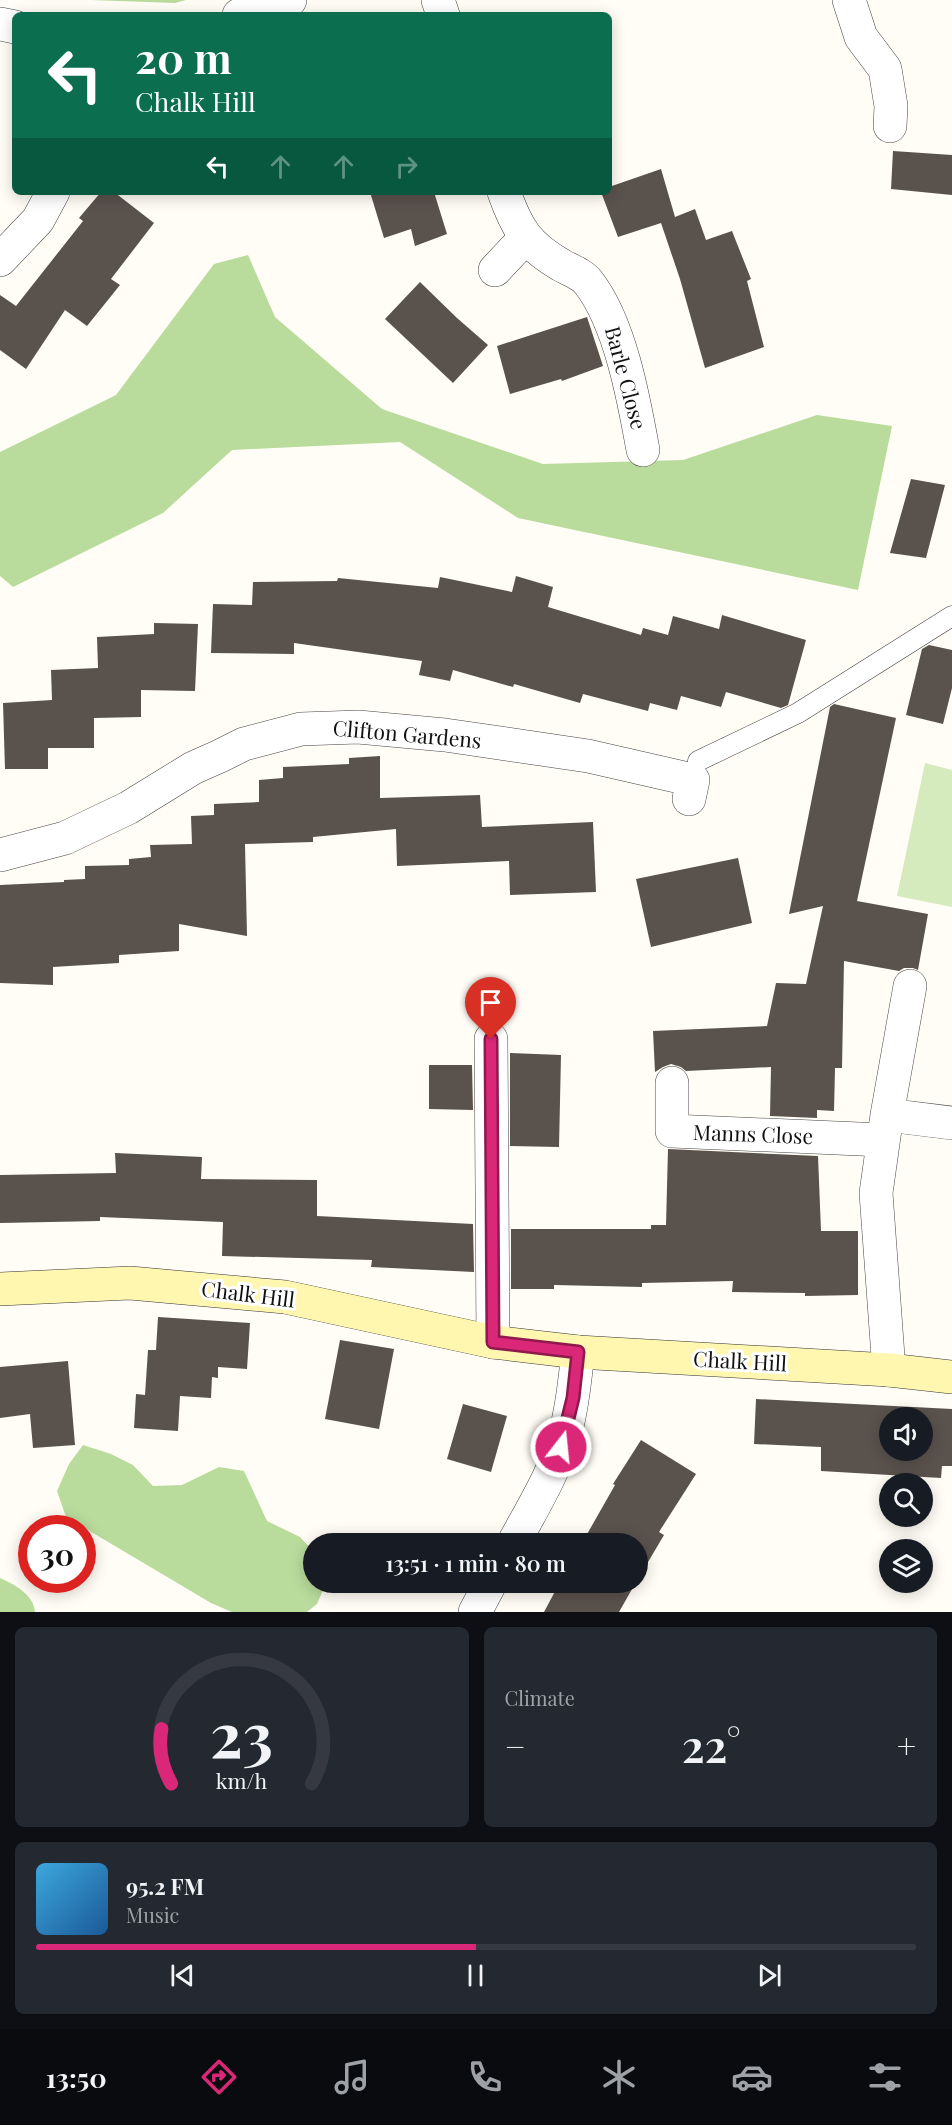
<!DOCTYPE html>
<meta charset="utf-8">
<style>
body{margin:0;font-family:"Playfair Display",serif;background:#242831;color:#f1f3f6;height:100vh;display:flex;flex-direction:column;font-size:22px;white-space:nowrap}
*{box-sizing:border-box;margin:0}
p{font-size:20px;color:#9ea1a6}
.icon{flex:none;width:33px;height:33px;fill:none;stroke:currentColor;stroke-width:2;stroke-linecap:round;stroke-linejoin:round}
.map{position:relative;height:1612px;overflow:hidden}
.side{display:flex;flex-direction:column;gap:15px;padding:15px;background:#0d0f14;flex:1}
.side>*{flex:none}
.guide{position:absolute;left:12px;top:12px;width:600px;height:183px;border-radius:9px;box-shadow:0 3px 15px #0003;background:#0b6e4f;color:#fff;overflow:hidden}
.tools{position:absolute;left:879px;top:1407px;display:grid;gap:12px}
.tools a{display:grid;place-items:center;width:54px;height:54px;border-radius:50%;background:#171b24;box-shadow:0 3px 15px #0003;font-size:30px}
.speed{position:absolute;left:18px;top:1515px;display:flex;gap:12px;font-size:30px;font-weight:700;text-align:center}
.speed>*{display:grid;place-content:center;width:78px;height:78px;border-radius:50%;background:#171b24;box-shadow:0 3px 15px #0003;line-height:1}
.speed .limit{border:9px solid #d22;background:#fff;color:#111}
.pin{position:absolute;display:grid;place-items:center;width:51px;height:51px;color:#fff;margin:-62px -26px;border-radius:50% 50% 50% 0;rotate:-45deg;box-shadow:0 0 6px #0007}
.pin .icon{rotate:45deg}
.me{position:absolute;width:66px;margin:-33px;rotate:16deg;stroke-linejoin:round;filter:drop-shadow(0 0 4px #0008)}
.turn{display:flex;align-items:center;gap:21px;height:126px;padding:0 24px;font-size:27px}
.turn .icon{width:78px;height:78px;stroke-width:2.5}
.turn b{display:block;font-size:42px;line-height:51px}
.lanes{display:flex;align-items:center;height:57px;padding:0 24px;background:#0003;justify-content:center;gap:30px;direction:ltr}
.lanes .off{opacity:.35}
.big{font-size:45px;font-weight:600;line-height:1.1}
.side .tile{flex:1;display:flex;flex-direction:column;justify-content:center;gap:9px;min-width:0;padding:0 21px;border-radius:9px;background:#242831}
.side .dial{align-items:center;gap:0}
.dial svg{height:156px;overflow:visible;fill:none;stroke:#363941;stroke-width:7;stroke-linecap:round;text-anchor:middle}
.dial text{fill:#f1f3f6;stroke:none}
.song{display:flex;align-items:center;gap:18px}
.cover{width:72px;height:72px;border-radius:9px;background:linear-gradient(135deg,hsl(200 70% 55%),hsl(210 70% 35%))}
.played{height:6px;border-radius:3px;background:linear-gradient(90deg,#db2777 50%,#363941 50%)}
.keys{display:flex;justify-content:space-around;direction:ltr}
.heat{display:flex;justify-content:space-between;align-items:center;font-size:33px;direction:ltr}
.side .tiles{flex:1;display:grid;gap:15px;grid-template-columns:1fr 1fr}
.tile:last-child{grid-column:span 2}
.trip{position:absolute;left:303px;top:1533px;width:345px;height:60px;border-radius:30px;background:#171b24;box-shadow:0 3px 15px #0003;font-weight:600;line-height:60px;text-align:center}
.tabs{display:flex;height:96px;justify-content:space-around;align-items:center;background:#090b0e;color:#9ea1a6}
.tabs .icon{width:42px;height:42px}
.tabs .selected{color:#db2777}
.tabs b{font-size:27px;color:#f1f3f6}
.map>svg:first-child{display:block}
.green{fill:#d5ebbd}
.forest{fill:#b9dc9c}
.building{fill:#5a524d;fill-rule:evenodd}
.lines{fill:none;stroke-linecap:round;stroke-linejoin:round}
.lane-casing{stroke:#444;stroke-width:21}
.street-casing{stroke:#444;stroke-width:34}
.secondary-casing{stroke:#333;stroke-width:34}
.lane{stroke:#fff;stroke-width:20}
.street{stroke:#fff;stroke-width:33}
.secondary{stroke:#fff6b0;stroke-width:33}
.route-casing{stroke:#8e194d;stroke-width:15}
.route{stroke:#db2777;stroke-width:10}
.labels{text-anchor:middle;stroke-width:6;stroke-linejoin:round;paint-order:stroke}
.street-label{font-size:21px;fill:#111;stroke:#fff}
</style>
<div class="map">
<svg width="952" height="1612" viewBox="0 0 952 1612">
<rect width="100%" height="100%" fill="#fffdf5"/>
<path class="green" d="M 925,763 L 952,770 L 952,907 L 897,896 Z"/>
<path class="forest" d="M 90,0 L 186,0 L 175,3 Z
M 248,255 L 275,317 L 382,409 L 543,464 L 683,460 L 817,415 L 892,426 L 858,590 L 518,518 L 400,442 L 232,450 L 163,513 L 13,587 L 0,576 L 0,452 L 116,395 L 214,264 Z
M 83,1445 L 111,1454 L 133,1465 L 153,1486 L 182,1485 L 219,1467 L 244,1471 L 267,1521 L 300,1537 L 313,1551 L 314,1582 L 326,1583 L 317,1604 L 307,1612 L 232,1612 L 211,1603 L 66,1517 L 57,1491 L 69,1464 Z
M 0,1578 C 14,1584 34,1595 35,1612 L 0,1612 Z"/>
<path class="building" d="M 893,151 L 952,155 L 952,195 L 891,189 Z
M 661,169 L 675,217 L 695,209 L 706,240 L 732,231 L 751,279 L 747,281 L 764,347 L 705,368 L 680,279 L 661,223 L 618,237 L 601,192 L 609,192 L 609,187 Z
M 101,192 L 114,192 L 154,223 L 111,279 L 120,285 L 87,326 L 65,310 L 26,369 L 0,350 L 0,295 L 16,306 L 83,221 L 79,218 Z
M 370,192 L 434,192 L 447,234 L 415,246 L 411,229 L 384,238 Z
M 420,282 L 457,318 L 488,345 L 453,383 L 385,319 Z
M 587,317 L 603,366 L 562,381 L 561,379 L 510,394 L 497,346 Z
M 911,479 L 945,485 L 926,558 L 890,553 Z
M 516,576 L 553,587 L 548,607 L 641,635 L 643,628 L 668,635 L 673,616 L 719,629 L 722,615 L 806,640 L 788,705 L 781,708 L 726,692 L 721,707 L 681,696 L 677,710 L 650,703 L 648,711 L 583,694 L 580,703 L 514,684 L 513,687 L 453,670 L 450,681 L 419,675 L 422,661 L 294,643 L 294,654 L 211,653 L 213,604 L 252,605 L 253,582 L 337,581 L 338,578 L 438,588 L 440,577 L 512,592 Z
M 154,623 L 198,624 L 195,691 L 141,690 L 141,717 L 94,718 L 94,748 L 48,748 L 48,769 L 5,769 L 3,703 L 52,700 L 51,670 L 98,668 L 97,637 L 154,634 Z
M 929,645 L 952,650 L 952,688 L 943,724 L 906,715 L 922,649 Z
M 834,704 L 896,718 L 857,901 L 928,914 L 918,970 L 913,968 L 904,968 L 899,971 L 844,961 L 842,1068 L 835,1068 L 834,1111 L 817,1110 L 817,1118 L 770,1116 L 771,1067 L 686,1071 L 681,1067 L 671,1064 L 663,1067 L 655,1072 L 653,1031 L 767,1026 L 776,983 L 806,984 L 823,906 L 789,914 L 830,707 Z
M 380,756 L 380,798 L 480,795 L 482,827 L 593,822 L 596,892 L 510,895 L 509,861 L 397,866 L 396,829 L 313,837 L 313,842 L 245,844 L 247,936 L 179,924 L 179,951 L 119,955 L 119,963 L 53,967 L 53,985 L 0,983 L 0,885 L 64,882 L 64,880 L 85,879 L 85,866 L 129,865 L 129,859 L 151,857 L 150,845 L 192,844 L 191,816 L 214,815 L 214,804 L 259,802 L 259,780 L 283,778 L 283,767 L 349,764 L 349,758 Z
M 738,858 L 752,923 L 651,947 L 636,879 Z
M 510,1053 L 561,1055 L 559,1147 L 510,1146 Z
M 429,1065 L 472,1065 L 473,1110 L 429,1109 Z
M 668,1149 L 818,1156 L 821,1231 L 858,1231 L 858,1295 L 805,1296 L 805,1293 L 732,1292 L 733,1281 L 642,1283 L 642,1287 L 554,1285 L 554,1289 L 511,1289 L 511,1229 L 651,1229 L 651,1225 L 666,1225 Z
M 115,1153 L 202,1157 L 201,1179 L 317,1180 L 317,1216 L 473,1224 L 474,1272 L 371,1267 L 372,1260 L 222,1256 L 223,1222 L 100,1217 L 100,1221 L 0,1223 L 0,1175 L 116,1173 Z
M 158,1317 L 250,1323 L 247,1369 L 218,1367 L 218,1378 L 212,1377 L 211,1398 L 180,1396 L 178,1431 L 134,1428 L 136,1394 L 145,1395 L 148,1350 L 156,1350 Z
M 340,1340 L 394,1349 L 379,1429 L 325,1419 Z
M 68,1361 L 75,1445 L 33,1448 L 30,1414 L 0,1418 L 0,1367 Z
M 756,1399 L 952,1409 L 952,1466 L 942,1466 L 941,1478 L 821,1471 L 821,1447 L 754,1444 ZM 890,1418 L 922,1418 L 922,1450 L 890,1450 Z
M 463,1404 L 507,1416 L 491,1472 L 447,1459 Z
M 641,1440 L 696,1474 L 659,1532 L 664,1535 L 638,1579 L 638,1544 L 582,1543 L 615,1485 L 613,1484 Z
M 560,1582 L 636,1582 L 619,1612 L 544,1612 Z"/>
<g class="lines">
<defs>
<path id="lane" d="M 698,761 L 798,713 L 952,616"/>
<path id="street" d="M 438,0 L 443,15
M 849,0 L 861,37 L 885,69 L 891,106 L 890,126
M 239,15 L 290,0
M 0,24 L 15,27
M 504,192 C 517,229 527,245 561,265 C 570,270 583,275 588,282 C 620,322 634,400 643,450
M 0,260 L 38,220 L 53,192
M 495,270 L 525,238
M 0,855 L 65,838 L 128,808 L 193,768 L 220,756 L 244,744 L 301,729 L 358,727 L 445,735 L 588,756 L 693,780 L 689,799
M 491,1039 L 493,1342
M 672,1083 L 672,1131 L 883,1140
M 887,1115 L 952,1123
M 889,1370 L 876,1193 L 887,1115 L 910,986
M 513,1544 C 533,1507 556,1471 566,1430 C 573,1404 575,1378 578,1352
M 475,1612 L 491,1582"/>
<path id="secondary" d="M 0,1289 L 130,1283 L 285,1297 L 493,1342 L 578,1352 L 889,1370 L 952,1377"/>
</defs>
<use href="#lane" class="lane-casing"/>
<use href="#street" class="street-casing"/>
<use href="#secondary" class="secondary-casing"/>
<use href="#lane" class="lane"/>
<use href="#street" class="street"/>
<use href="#secondary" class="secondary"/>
</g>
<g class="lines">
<defs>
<path id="route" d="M 491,1039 L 493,1342 L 578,1352 L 573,1398 L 561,1447"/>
</defs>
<use href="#route" class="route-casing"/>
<use href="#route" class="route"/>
</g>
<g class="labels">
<g class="street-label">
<text transform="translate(625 378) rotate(75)" y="7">Barle Close</text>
<text transform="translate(407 735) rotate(5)" y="7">Clifton Gardens</text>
<text transform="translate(753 1135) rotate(2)" y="7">Manns Close</text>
<text transform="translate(248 1295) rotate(7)" y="7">Chalk Hill</text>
<text transform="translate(740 1362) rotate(3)" y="7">Chalk Hill</text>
</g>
</g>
</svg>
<div class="tools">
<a><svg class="icon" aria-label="sound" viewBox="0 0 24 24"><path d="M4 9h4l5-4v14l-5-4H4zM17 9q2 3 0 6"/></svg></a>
<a><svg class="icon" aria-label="search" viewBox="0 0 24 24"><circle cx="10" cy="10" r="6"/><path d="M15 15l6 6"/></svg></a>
<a><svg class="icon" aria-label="layers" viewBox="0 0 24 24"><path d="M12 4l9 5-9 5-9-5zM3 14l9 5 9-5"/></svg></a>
</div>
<div class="speed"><div class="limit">30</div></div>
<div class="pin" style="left:491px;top:1039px;background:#d93025"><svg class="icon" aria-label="arrive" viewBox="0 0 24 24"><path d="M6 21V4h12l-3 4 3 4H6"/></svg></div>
<svg class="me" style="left:561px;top:1447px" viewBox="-20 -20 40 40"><circle r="17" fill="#db2777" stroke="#fff" stroke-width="3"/><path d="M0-11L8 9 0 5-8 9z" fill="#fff"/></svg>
<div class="trip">13:51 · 1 min · 80 m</div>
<div class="guide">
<div class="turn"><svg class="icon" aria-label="left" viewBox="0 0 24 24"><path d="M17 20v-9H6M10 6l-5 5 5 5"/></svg><div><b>20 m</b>Chalk Hill</div></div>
<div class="lanes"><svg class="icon" aria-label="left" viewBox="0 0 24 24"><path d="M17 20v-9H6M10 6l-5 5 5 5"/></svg><svg class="icon off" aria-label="ahead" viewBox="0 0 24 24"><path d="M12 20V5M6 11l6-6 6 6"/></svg><svg class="icon off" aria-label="ahead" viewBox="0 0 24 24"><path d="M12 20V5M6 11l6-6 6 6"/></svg><svg class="icon off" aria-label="right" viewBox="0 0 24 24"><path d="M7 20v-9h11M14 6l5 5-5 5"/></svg></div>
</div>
</div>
<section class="side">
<div class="tiles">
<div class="tile dial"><svg viewBox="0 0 100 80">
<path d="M14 69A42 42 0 1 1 86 69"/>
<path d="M14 69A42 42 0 0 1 9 41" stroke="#db2777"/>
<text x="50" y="56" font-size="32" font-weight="700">23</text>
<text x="50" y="72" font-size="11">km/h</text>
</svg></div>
<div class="tile"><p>Climate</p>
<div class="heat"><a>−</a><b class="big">22°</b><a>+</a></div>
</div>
<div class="tile">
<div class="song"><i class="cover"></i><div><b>95.2 FM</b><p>Music</p></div></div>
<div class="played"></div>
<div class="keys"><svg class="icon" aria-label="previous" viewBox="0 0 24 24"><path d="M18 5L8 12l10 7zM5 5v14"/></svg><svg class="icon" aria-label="pause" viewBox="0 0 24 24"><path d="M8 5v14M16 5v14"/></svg><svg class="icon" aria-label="next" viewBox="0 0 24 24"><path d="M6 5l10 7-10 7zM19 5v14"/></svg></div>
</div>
</div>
</section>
<nav class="tabs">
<b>13:50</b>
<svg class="icon selected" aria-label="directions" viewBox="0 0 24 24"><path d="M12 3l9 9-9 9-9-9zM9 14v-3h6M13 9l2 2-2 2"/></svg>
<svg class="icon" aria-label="music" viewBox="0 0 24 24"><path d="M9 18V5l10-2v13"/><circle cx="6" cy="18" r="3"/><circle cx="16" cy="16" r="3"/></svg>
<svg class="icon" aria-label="phone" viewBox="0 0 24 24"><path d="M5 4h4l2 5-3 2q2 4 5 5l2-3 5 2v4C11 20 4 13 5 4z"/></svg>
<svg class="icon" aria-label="climate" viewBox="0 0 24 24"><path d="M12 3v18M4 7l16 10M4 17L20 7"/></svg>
<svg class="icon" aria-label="car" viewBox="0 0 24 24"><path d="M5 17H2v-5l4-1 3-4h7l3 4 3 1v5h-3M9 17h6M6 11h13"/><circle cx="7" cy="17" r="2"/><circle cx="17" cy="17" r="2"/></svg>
<svg class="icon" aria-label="filters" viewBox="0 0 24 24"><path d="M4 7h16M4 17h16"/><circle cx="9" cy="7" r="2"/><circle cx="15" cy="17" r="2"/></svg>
</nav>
